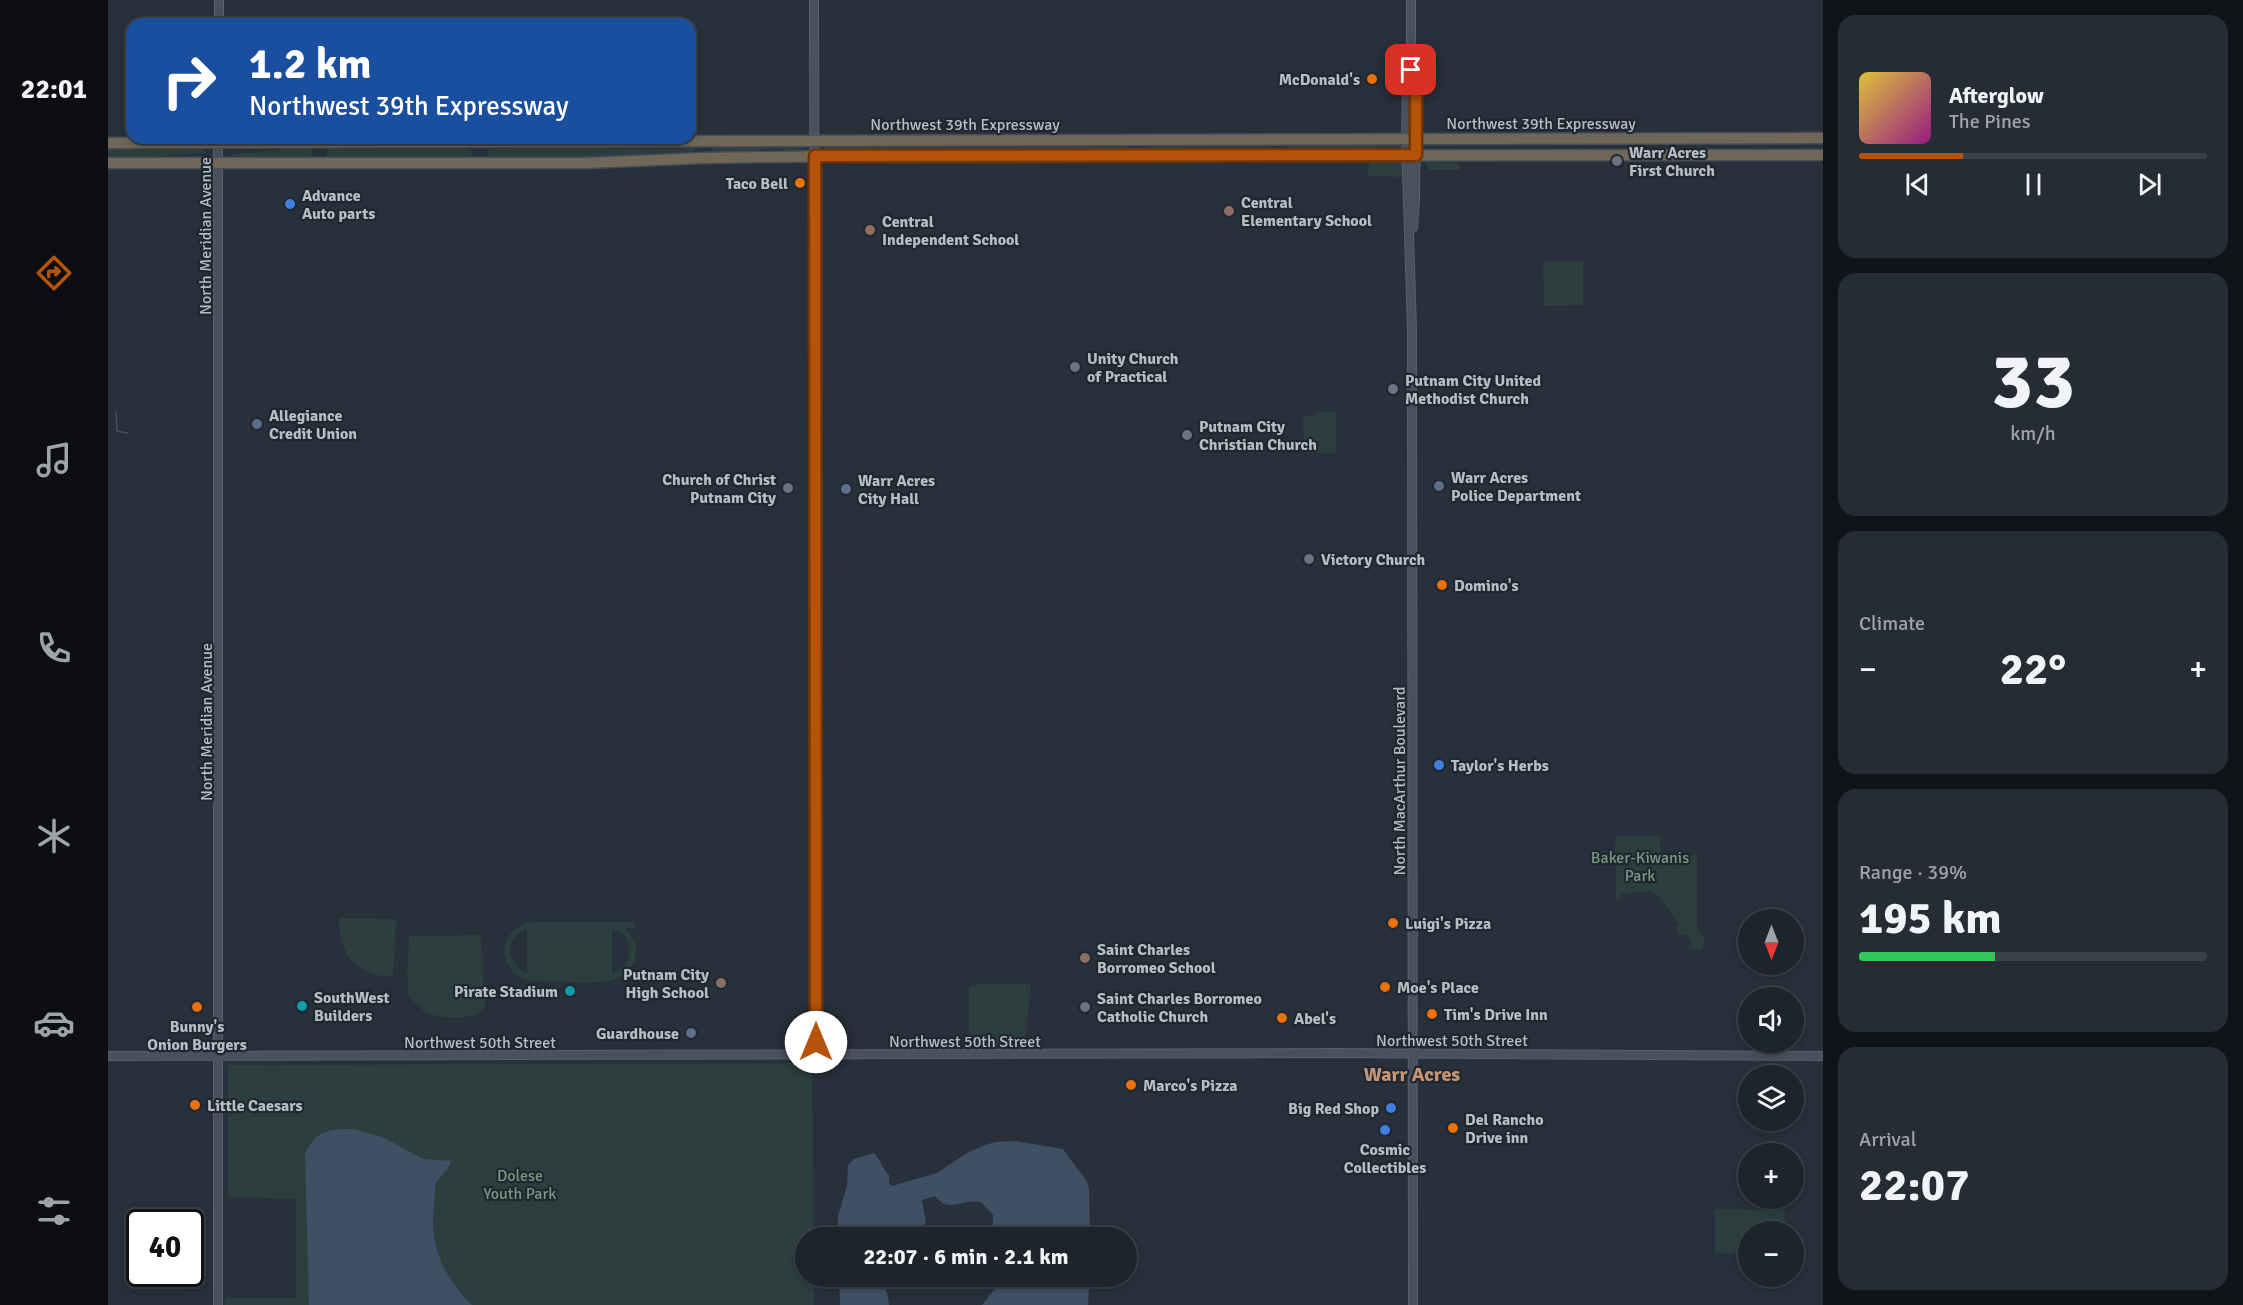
<!DOCTYPE html>
<meta charset="utf-8">
<style>
body{margin:0;font-family:Signika,sans-serif;background:#252c34;color:#f1f3f6;height:100vh;display:flex;flex-direction:column;font-size:22px;white-space:nowrap}
*{box-sizing:border-box;margin:0}
p{font-size:20px;color:#a0a4a9}
.icon{flex:none;width:33px;height:33px;fill:none;stroke:currentColor;stroke-width:2;stroke-linecap:round;stroke-linejoin:round}
.map{position:relative;flex:1;overflow:hidden}
.details{display:flex;flex-direction:column;gap:15px;padding:15px;background:#101418;width:420px}
.details>*{flex:none}
.hud{position:absolute;left:18px;top:18px;width:570px;height:126px;border-radius:18px;box-shadow:0 3px 9px #0003,0 0 0 2px #3b4148;background:#1a4fa0;color:#fff;overflow:hidden}
.needle{width:39px;rotate:180deg}
.fabs{position:absolute;left:1630px;top:909px;display:grid;gap:12px}
.fabs a{display:grid;place-items:center;width:66px;height:66px;border-radius:50%;background:#1d242c;box-shadow:0 3px 9px #0003,0 0 0 2px #3b4148;font-size:30px}
.speed{position:absolute;left:18px;top:1209px;display:flex;gap:12px;font-size:30px;font-weight:700;text-align:center}
.speed>*{display:grid;place-content:center;width:78px;height:78px;border-radius:50%;background:#1d242c;box-shadow:0 3px 9px #0003,0 0 0 2px #3b4148;line-height:1}
.speed .limit{border:3px solid #111;border-radius:9px;background:#fff;color:#111}
.pin{position:absolute;display:grid;place-items:center;width:51px;height:51px;color:#fff;margin:-26px;border-radius:12px;box-shadow:0 3px 9px #0006}
.me{position:absolute;width:66px;margin:-33px;rotate:0deg;stroke-linejoin:round;filter:drop-shadow(0 0 4px #0008)}
.turn{display:flex;align-items:center;gap:21px;height:126px;padding:0 24px;font-size:27px}
.turn .icon{width:78px;height:78px;stroke-width:2.5}
.turn b{display:block;font-size:42px;line-height:51px}
.big{font-size:45px;font-weight:700;line-height:1.1}
.details .tile{flex:1;display:flex;flex-direction:column;justify-content:center;gap:9px;min-width:0;padding:0 21px;border-radius:18px;background:#252c34}
.details .dial{align-items:center;gap:0}
.dial b{font-size:78px;line-height:1}
.song{display:flex;align-items:center;gap:18px}
.cover{width:72px;height:72px;border-radius:9px;background:linear-gradient(135deg,hsl(50 70% 55%),hsl(310 70% 35%))}
.played{height:6px;border-radius:3px;background:linear-gradient(90deg,#b45309 30%,#3b4148 30%)}
.keys{display:flex;justify-content:space-around;direction:ltr}
.heat{display:flex;justify-content:space-between;align-items:center;font-size:33px;direction:ltr}
.charge{height:9px;border-radius:4px;background:linear-gradient(90deg,#34c759 39%,#3b4148 0)}
.trip{position:absolute;left:687px;top:1227px;width:342px;height:60px;border-radius:30px;background:#1d242c;box-shadow:0 3px 9px #0003,0 0 0 2px #3b4148;font-weight:700;line-height:60px;text-align:center}
main{display:flex;flex:1;min-height:0}
.menu{display:flex;flex-direction:column;width:108px;justify-content:space-around;align-items:center;background:#0c0e12;color:#a0a4a9}
.menu .icon{width:42px;height:42px}
.menu .current{color:#b45309}
.menu b{font-size:27px;color:#f1f3f6}
.map>svg:first-child{display:block}
.green{fill:#2c3e3e;fill-rule:evenodd}
.water{fill:#405064}
.lines{fill:none;stroke-linecap:round;stroke-linejoin:round}
.stream{stroke:#405064;stroke-width:1.5}
.secondary-casing{stroke:#596069;stroke-width:10}
.highway-casing{stroke:#464d56;stroke-width:13}
.secondary{stroke:#49515e;stroke-width:8}
.highway{stroke:#706759;stroke-width:10}
.route-casing{stroke:#753606;stroke-width:15}
.route{stroke:#b45309;stroke-width:10}
.food-dot{fill:#e8710a;stroke:#202730;stroke-width:2}
.worship-dot{fill:#6b7280;stroke:#202730;stroke-width:2}
.shop-dot{fill:#3f7fe0;stroke:#202730;stroke-width:2}
.education-dot{fill:#8d6e63;stroke:#202730;stroke-width:2}
.service-dot{fill:#5c6f8a;stroke:#202730;stroke-width:2}
.culture-dot{fill:#0f9aa8;stroke:#202730;stroke-width:2}
.labels{text-anchor:middle;stroke-width:4.5;stroke-linejoin:round;paint-order:stroke}
.poi-label{font-size:16px;font-weight:bold;fill:#b6bdc6;stroke:#202730;text-anchor:start}
.street-label{font-size:16px;fill:#b6bdc6;stroke:#202730}
.park-label{font-size:16px;fill:#789980;stroke:#202730}
.quarter-label{font-size:20px;font-weight:bold;fill:#c79671;stroke:#202730}
</style>
<main>
<nav class="menu">
<b>22:01</b>
<svg class="icon current" aria-label="directions" viewBox="0 0 24 24"><path d="M12 3l9 9-9 9-9-9zM9 14v-3h6M13 9l2 2-2 2"/></svg>
<svg class="icon" aria-label="music" viewBox="0 0 24 24"><path d="M9 18V5l10-2v13"/><circle cx="6" cy="18" r="3"/><circle cx="16" cy="16" r="3"/></svg>
<svg class="icon" aria-label="phone" viewBox="0 0 24 24"><path d="M5 4h4l2 5-3 2q2 4 5 5l2-3 5 2v4C11 20 4 13 5 4z"/></svg>
<svg class="icon" aria-label="climate" viewBox="0 0 24 24"><path d="M12 3v18M4 7l16 10M4 17L20 7"/></svg>
<svg class="icon" aria-label="car" viewBox="0 0 24 24"><path d="M5 17H2v-5l4-1 3-4h7l3 4 3 1v5h-3M9 17h6M6 11h13"/><circle cx="7" cy="17" r="2"/><circle cx="17" cy="17" r="2"/></svg>
<svg class="icon" aria-label="filters" viewBox="0 0 24 24"><path d="M4 7h16M4 17h16"/><circle cx="9" cy="7" r="2"/><circle cx="15" cy="17" r="2"/></svg>
</nav>
<div class="map">
<svg width="1715" height="1305" viewBox="0 0 1715 1305">
<rect width="100%" height="100%" fill="#27303b"/>
<path class="green" d="M 1090,143 L 1162,144 L 1164,146 L 1117,151 L 1039,150 L 1039,147 L 1043,146 L 1068,146 Z
M 1180,143 L 1294,144 L 1290,148 L 1254,148 L 1241,151 L 1180,151 L 1177,149 Z
M 1016,144 L 1021,146 L 1016,149 L 972,151 L 721,152 L 715,150 L 718,147 L 757,146 Z
M 698,145 L 699,147 C 689,152 676,149 665,149 C 645,151 626,152 606,152 L 603,149 L 605,146 Z
M 354,146 L 360,148 L 365,152 L 363,156 L 355,159 L 226,159 L 219,156 L 219,150 L 225,147 Z
M 387,146 L 574,146 L 586,147 L 586,151 L 580,154 L 512,158 L 387,159 L 380,156 L 381,148 Z
M 89,147 L 94,149 L 98,153 L 63,155 L 38,160 L 0,160 L 0,148 Z
M 197,147 L 202,148 L 205,153 L 204,156 L 196,160 L 133,160 L 124,156 L 124,154 Z
M 1320,159 L 1331,163 L 1350,163 L 1353,170 L 1321,170 L 1316,161 Z
M 1261,161 L 1292,161 L 1295,164 L 1295,177 L 1260,176 Z
M 1435,261 L 1475,261 L 1475,305 L 1436,306 Z
M 1210,412 L 1228,412 L 1228,453 L 1196,453 L 1195,416 L 1206,416 Z
M 1507,836 L 1552,836 L 1553,855 L 1589,855 L 1589,931 L 1596,936 L 1595,949 L 1583,950 L 1580,947 L 1585,946 L 1582,938 L 1578,934 L 1573,936 L 1567,928 L 1571,924 L 1550,896 L 1543,891 L 1513,894 L 1512,901 L 1508,899 Z
M 231,918 L 286,919 L 288,922 L 285,977 C 247,976 231,953 231,918 Z
M 422,922 L 527,922 L 527,928 L 517,928 C 525,936 531,947 527,958 C 525,969 515,977 505,980 C 487,985 444,981 424,981 C 388,975 387,931 422,922 ZM 419,929 L 419,974 C 399,965 395,936 419,929 ZM 504,929 C 528,934 527,967 504,974 Z
M 371,935 L 373,938 L 377,1008 L 369,1015 L 352,1018 L 333,1017 L 318,1013 L 301,997 L 299,974 L 301,936 Z
M 871,984 L 923,984 L 916,1046 L 863,1048 L 861,1043 L 861,987 Z
M 704,1063 L 706,1237 L 698,1238 L 698,1276 L 706,1277 L 706,1305 L 117,1305 L 117,1298 L 188,1298 L 188,1199 L 120,1197 L 120,1065 Z
M 1607,1209 L 1677,1210 L 1677,1231 L 1641,1232 L 1641,1253 L 1607,1253 Z"/>
<path class="water" d="M 245,1129 L 275,1137 L 315,1159 L 343,1161 C 341,1172 327,1177 327,1189 C 327,1199 325,1209 325,1220 C 325,1255 340,1281 364,1305 L 201,1305 L 197,1154 C 208,1130 221,1129 245,1129 Z
M 907,1141 L 955,1149 L 978,1180 L 981,1188 L 982,1237 L 882,1237 L 885,1229 L 885,1215 L 873,1202 C 851,1199 842,1214 827,1196 L 814,1200 L 818,1223 L 800,1232 L 793,1237 L 730,1237 L 730,1216 L 739,1186 L 740,1165 L 746,1159 L 766,1153 C 773,1160 774,1169 781,1175 L 781,1183 L 784,1186 L 829,1173 L 859,1153 L 877,1145 L 887,1142 Z
M 731,1277 L 772,1277 L 779,1292 L 781,1305 L 732,1305 Z
M 886,1277 L 982,1277 L 980,1305 L 874,1305 L 891,1284 Z"/>
<g class="lines">
<path class="stream" d="M 8,412 L 9,431 L 19,433"/>
<defs>
<path id="secondary" d="M 706,0 L 708,1054
M 1303,0 L 1303,70 L 1308,88 L 1307,200 L 1305,228
M 111,24 L 111,0
M 1303,70 L 1299,88 L 1298,138 L 1304,330 L 1305,1305
M 0,1056 L 1229,1053 L 1715,1056
M 110,1305 L 110,139"/>
<path id="highway" d="M 0,143 L 1715,138
M 0,163 L 478,163 L 595,158 L 734,156 L 1715,155"/>
</defs>
<use href="#secondary" class="secondary-casing"/>
<use href="#highway" class="highway-casing"/>
<use href="#secondary" class="secondary"/>
<use href="#highway" class="highway"/>
</g>
<g class="lines">
<defs>
<path id="route" d="M 708,1042 L 707,156 L 1308,155 L 1308,88 L 1303,70"/>
</defs>
<use href="#route" class="route-casing"/>
<use href="#route" class="route"/>
</g>
<g class="food-dot">
<circle cx="1264" cy="79" r="6"/>
<circle cx="692" cy="183" r="6"/>
<circle cx="1334" cy="585" r="6"/>
<circle cx="1285" cy="923" r="6"/>
<circle cx="1277" cy="987" r="6"/>
<circle cx="89" cy="1007" r="6"/>
<circle cx="1324" cy="1014" r="6"/>
<circle cx="1174" cy="1018" r="6"/>
<circle cx="1023" cy="1085" r="6"/>
<circle cx="87" cy="1105" r="6"/>
<circle cx="1345" cy="1128" r="6"/>
</g>
<g class="worship-dot">
<circle cx="1509" cy="161" r="6"/>
<circle cx="967" cy="367" r="6"/>
<circle cx="1285" cy="389" r="6"/>
<circle cx="1079" cy="435" r="6"/>
<circle cx="680" cy="488" r="6"/>
<circle cx="1201" cy="559" r="6"/>
<circle cx="977" cy="1007" r="6"/>
</g>
<g class="shop-dot">
<circle cx="182" cy="204" r="6"/>
<circle cx="1331" cy="765" r="6"/>
<circle cx="1283" cy="1108" r="6"/>
<circle cx="1277" cy="1130" r="6"/>
</g>
<g class="education-dot">
<circle cx="1121" cy="211" r="6"/>
<circle cx="762" cy="230" r="6"/>
<circle cx="977" cy="958" r="6"/>
<circle cx="613" cy="983" r="6"/>
</g>
<g class="service-dot">
<circle cx="149" cy="424" r="6"/>
<circle cx="1331" cy="486" r="6"/>
<circle cx="738" cy="489" r="6"/>
<circle cx="583" cy="1033" r="6"/>
</g>
<g class="culture-dot">
<circle cx="462" cy="991" r="6"/>
<circle cx="194" cy="1006" r="6"/>
</g>
<g class="labels">
<g class="poi-label">
<text x="1252" y="85" text-anchor="end">McDonald's</text>
<text x="1521" y="158">Warr Acres<tspan x="1521" dy="18">First Church</tspan></text>
<text x="680" y="189" text-anchor="end">Taco Bell</text>
<text x="194" y="201">Advance<tspan x="194" dy="18">Auto parts</tspan></text>
<text x="1133" y="208">Central<tspan x="1133" dy="18">Elementary School</tspan></text>
<text x="774" y="227">Central<tspan x="774" dy="18">Independent School</tspan></text>
<text x="979" y="364">Unity Church<tspan x="979" dy="18">of Practical</tspan></text>
<text x="1297" y="386">Putnam City United<tspan x="1297" dy="18">Methodist Church</tspan></text>
<text x="161" y="421">Allegiance<tspan x="161" dy="18">Credit Union</tspan></text>
<text x="1091" y="432">Putnam City<tspan x="1091" dy="18">Christian Church</tspan></text>
<text x="1343" y="483">Warr Acres<tspan x="1343" dy="18">Police Department</tspan></text>
<text x="668" y="485" text-anchor="end">Church of Christ<tspan x="668" dy="18">Putnam City</tspan></text>
<text x="750" y="486">Warr Acres<tspan x="750" dy="18">City Hall</tspan></text>
<text x="1213" y="565">Victory Church</text>
<text x="1346" y="591">Domino's</text>
<text x="1343" y="771">Taylor's Herbs</text>
<text x="1297" y="929">Luigi's Pizza</text>
<text x="989" y="955">Saint Charles<tspan x="989" dy="18">Borromeo School</tspan></text>
<text x="601" y="980" text-anchor="end">Putnam City<tspan x="601" dy="18">High School</tspan></text>
<text x="1289" y="993">Moe's Place</text>
<text x="450" y="997" text-anchor="end">Pirate Stadium</text>
<text x="206" y="1003">SouthWest<tspan x="206" dy="18">Builders</tspan></text>
<text x="989" y="1004">Saint Charles Borromeo<tspan x="989" dy="18">Catholic Church</tspan></text>
<text x="1336" y="1020">Tim's Drive Inn</text>
<text x="1186" y="1024">Abel's</text>
<text x="89" y="1032" text-anchor="middle">Bunny's<tspan x="89" dy="18">Onion Burgers</tspan></text>
<text x="571" y="1039" text-anchor="end">Guardhouse</text>
<text x="1035" y="1091">Marco's Pizza</text>
<text x="99" y="1111">Little Caesars</text>
<text x="1271" y="1114" text-anchor="end">Big Red Shop</text>
<text x="1357" y="1125">Del Rancho<tspan x="1357" dy="18">Drive inn</tspan></text>
<text x="1277" y="1155" text-anchor="middle">Cosmic<tspan x="1277" dy="18">Collectibles</tspan></text>
</g>
<g class="street-label">
<text x="1433" y="129">Northwest 39th Expressway</text>
<text x="857" y="130">Northwest 39th Expressway</text>
<text transform="translate(97 236) rotate(-90)" y="6">North Meridian Avenue</text>
<text transform="translate(98 722) rotate(-90)" y="6">North Meridian Avenue</text>
<text transform="translate(1291 781) rotate(-90)" y="6">North MacArthur Boulevard</text>
<text x="1344" y="1046">Northwest 50th Street</text>
<text x="857" y="1047">Northwest 50th Street</text>
<text x="372" y="1048">Northwest 50th Street</text>
</g>
<g class="park-label">
<text x="1532" y="863">Baker-Kiwanis<tspan x="1532" dy="18">Park</tspan></text>
<text x="412" y="1181">Dolese<tspan x="412" dy="18">Youth Park</tspan></text>
</g>
<g class="quarter-label">
<text x="1304" y="1081">Warr Acres</text>
</g>
</g>
</svg>
<div class="fabs">
<a><svg class="needle" viewBox="-14 -14 28 28"><path d="M0-13l5 13h-10z" fill="#e53935"/><path d="M0 13l5-13h-10z" fill="#a0a4a9"/></svg></a>
<a><svg class="icon" aria-label="sound" viewBox="0 0 24 24"><path d="M4 9h4l5-4v14l-5-4H4zM17 9q2 3 0 6"/></svg></a>
<a><svg class="icon" aria-label="layers" viewBox="0 0 24 24"><path d="M12 4l9 5-9 5-9-5zM3 14l9 5 9-5"/></svg></a>
<a>+</a>
<a>−</a>
</div>
<div class="speed"><div class="limit">40</div></div>
<div class="pin" style="left:1303px;top:70px;background:#d93025"><svg class="icon" aria-label="arrive" viewBox="0 0 24 24"><path d="M6 21V4h12l-3 4 3 4H6"/></svg></div>
<svg class="me" style="left:708px;top:1042px" viewBox="-20 -20 40 40"><circle r="19" fill="#fff"/><path d="M0-13L10 11 0 6-10 11z" fill="#b45309"/></svg>
<div class="trip">22:07 · 6 min · 2.1 km</div>
<div class="hud">
<div class="turn"><svg class="icon" aria-label="right" viewBox="0 0 24 24"><path d="M7 20v-9h11M14 6l5 5-5 5"/></svg><div><b>1.2 km</b>Northwest 39th Expressway</div></div>
</div>
</div>
<section class="details">
<div class="tile">
<div class="song"><i class="cover"></i><div><b>Afterglow</b><p>The Pines</p></div></div>
<div class="played"></div>
<div class="keys"><svg class="icon" aria-label="previous" viewBox="0 0 24 24"><path d="M18 5L8 12l10 7zM5 5v14"/></svg><svg class="icon" aria-label="pause" viewBox="0 0 24 24"><path d="M8 5v14M16 5v14"/></svg><svg class="icon" aria-label="next" viewBox="0 0 24 24"><path d="M6 5l10 7-10 7zM19 5v14"/></svg></div>
</div>
<div class="tile dial"><b>33</b><p>km/h</p></div>
<div class="tile"><p>Climate</p>
<div class="heat"><a>−</a><b class="big">22°</b><a>+</a></div>
</div>
<div class="tile"><p>Range · 39%</p><b class="big">195 km</b><div class="charge"></div></div>
<div class="tile"><p>Arrival</p><b class="big">22:07</b></div>
</section>
</main>
